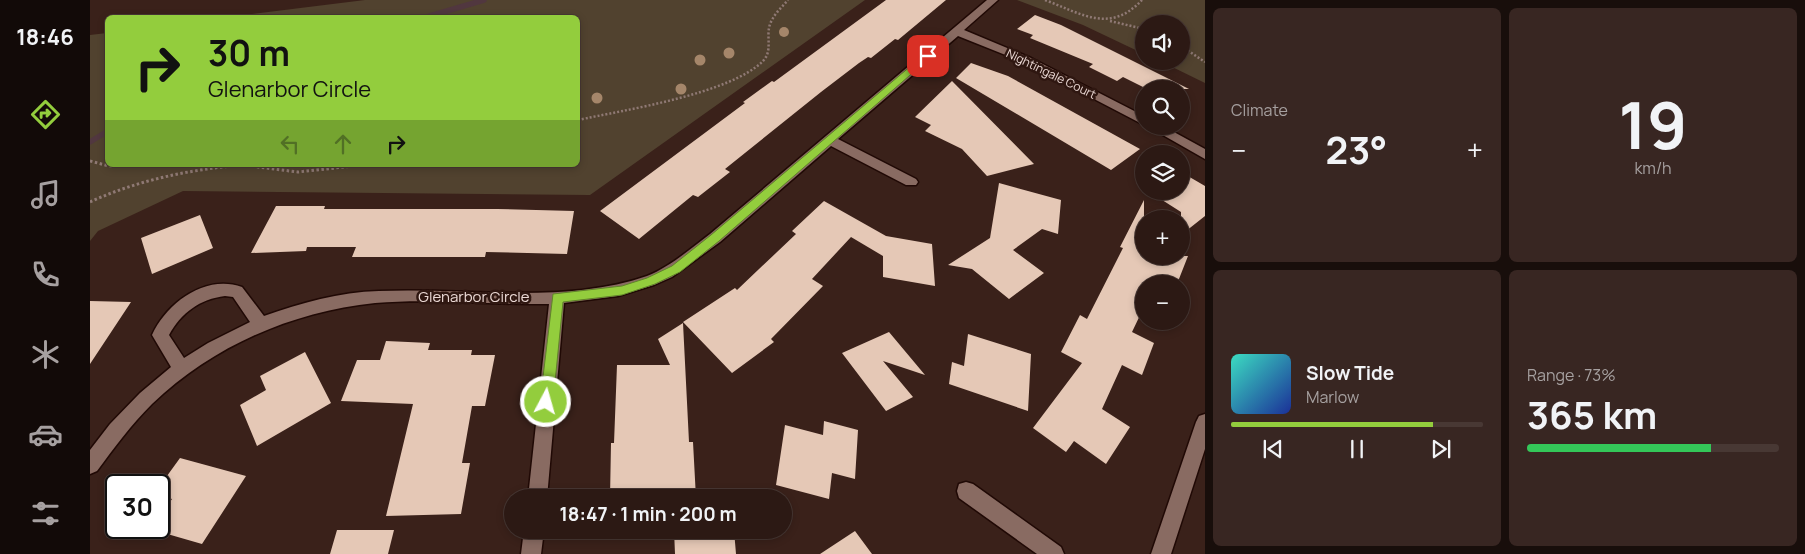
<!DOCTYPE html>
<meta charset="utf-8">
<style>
body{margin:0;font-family:Manrope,sans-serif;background:#382622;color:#f1f3f6;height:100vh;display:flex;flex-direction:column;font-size:19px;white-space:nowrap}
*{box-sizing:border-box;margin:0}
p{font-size:16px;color:#a6a0a0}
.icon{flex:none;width:28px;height:28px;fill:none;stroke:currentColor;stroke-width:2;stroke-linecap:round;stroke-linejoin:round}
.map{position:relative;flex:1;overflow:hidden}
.panel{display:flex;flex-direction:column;gap:8px;padding:8px;background:#180e0b;width:600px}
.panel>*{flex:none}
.hud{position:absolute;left:15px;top:15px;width:475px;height:152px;border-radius:8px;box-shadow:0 2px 8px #0003,0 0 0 1px #483834;background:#93cd3d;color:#111;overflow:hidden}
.fabs{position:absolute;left:1045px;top:15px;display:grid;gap:10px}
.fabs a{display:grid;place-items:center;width:55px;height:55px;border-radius:50%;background:#2c1914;box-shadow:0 2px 8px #0003,0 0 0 1px #483834;font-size:25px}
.speed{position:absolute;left:15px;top:474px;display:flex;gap:10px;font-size:25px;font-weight:700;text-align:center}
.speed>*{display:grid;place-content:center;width:65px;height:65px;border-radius:50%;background:#2c1914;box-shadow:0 2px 8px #0003,0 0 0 1px #483834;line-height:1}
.speed .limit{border:2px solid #111;border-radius:8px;background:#fff;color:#111}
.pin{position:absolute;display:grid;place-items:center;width:42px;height:42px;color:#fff;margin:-21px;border-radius:10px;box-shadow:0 2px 8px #0006}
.me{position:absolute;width:55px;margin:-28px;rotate:6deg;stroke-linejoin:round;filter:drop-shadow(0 0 4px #0008)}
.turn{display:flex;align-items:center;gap:18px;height:105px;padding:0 20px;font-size:22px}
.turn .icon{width:65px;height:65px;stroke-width:2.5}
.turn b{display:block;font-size:35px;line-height:42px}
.lanes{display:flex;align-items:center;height:48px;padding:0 20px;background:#0003;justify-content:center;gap:25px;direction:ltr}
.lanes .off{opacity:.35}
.big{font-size:38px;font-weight:700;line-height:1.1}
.panel .widget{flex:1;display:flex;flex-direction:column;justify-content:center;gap:8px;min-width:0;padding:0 18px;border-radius:8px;background:#382622}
.panel .dial{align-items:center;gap:0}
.dial b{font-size:65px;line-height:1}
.song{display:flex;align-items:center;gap:15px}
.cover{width:60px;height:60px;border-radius:8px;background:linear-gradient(135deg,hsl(170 70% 55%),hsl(230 70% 35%))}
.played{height:5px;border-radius:2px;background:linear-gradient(90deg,#93cd3d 80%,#483834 80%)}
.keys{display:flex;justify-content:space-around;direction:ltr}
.heat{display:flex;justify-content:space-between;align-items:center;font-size:28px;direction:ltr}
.charge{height:8px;border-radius:4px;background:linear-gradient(90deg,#34c759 73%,#483834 0)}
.panel .tiles{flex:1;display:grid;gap:8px;grid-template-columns:repeat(2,1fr)}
.trip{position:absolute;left:414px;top:489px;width:288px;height:50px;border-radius:25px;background:#2c1914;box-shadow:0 2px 8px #0003,0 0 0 1px #483834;font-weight:700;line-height:50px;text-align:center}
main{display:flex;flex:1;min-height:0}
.tabs{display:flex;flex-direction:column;width:90px;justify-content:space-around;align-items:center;background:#120a08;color:#a6a0a0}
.tabs .icon{width:35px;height:35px}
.tabs .active{color:#93cd3d}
.tabs b{font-size:22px;color:#f1f3f6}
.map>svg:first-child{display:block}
.green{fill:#51422f}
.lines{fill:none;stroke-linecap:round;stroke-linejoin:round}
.stream{stroke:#51373f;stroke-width:5.5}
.building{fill:#e5c8b6}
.street-casing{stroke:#200905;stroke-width:3}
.path-far1{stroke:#8f7974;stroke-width:2.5;stroke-dasharray:2 2;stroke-linecap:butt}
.path{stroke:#8f7974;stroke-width:3;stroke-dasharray:2.5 2.5;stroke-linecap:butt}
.street{fill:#896b62;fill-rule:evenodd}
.tree{fill:#a5866a}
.route{fill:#93cd3d;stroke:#608528}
.labels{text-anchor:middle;stroke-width:5;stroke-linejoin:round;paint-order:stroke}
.far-street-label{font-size:12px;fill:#ebd9d5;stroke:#2f1711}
.street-label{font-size:15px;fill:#ebd9d5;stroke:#2f1711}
</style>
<main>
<nav class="tabs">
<b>18:46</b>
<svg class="icon active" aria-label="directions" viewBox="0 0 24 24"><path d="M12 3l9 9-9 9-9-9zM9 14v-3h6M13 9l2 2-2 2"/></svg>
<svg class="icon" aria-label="music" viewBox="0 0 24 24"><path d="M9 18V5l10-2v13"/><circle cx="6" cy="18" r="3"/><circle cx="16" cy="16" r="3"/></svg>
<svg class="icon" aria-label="phone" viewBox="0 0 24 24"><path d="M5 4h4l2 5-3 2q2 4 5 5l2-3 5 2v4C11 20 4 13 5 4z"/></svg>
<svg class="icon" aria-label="climate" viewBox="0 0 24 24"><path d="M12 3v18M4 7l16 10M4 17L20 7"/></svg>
<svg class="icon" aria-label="car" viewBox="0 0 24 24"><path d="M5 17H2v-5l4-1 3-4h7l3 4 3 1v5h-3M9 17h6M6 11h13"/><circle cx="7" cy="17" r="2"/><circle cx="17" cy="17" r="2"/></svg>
<svg class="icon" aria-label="filters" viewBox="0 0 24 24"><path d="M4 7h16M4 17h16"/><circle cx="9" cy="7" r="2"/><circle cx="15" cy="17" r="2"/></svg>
</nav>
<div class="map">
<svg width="1115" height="554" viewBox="0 0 1115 554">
<rect width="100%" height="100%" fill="#3a211a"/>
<path class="green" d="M 275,0 L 775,0 L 500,195 L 93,191 L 8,231 L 0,241 L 0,35 L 17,33 L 18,165 L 488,165 L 488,18 L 138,17 Z
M 927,0 L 1115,0 L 1115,83 L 1070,61 L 1091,61 L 1091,24 L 1054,24 L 1054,54 L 993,25 Z"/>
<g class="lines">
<path class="stream" d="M 333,18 L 394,0
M 0,142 L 18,131"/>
</g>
<path class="building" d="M 796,0 L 856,0 L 808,40 L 805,39 L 781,58 L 778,57 L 769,63 L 731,92 L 635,169 L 640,172 L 608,197 L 603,195 L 549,239 L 510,211 L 655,103 L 653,102 L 682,81 L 684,82 Z
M 945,15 L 971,25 L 1099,89 L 1057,89 L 1033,77 L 1027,81 L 999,67 L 1003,64 L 940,38 L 943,35 L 927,29 Z
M 881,63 L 918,76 L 1050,149 L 1021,170 L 866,78 Z
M 862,81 L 944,164 L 897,176 L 872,149 L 835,131 L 841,125 L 825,117 Z
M 1091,172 L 1115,186 L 1115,216 L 1091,235 L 1091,212 L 1058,191 L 1091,191 Z
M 909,183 L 971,200 L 968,234 L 952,229 L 923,250 L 954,273 L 919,299 L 882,269 L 858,265 L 900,238 Z
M 1054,200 L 1054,256 L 1098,256 L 1087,284 L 1054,284 L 1054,307 L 1042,332 L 1064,343 L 1052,375 L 1032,365 L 1012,409 L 1040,427 L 1016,464 L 984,441 L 976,452 L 943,428 L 992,363 L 971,352 L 990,315 L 997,319 L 1033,248 L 1030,247 Z
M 734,201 L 796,236 L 842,244 L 845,286 L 793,277 L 793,256 L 761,237 L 722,279 L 733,286 L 681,339 L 684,342 L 642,373 L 593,322 L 645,288 L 647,290 L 706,234 L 702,231 Z
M 186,206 L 235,206 L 234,209 L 407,209 L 484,211 L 477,254 L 396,252 L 395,257 L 262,257 L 266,247 L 217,247 L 216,251 L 161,253 Z
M 110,215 L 123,248 L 62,274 L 51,238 Z
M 0,301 L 41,302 L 0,364 Z
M 593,323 L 599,442 L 603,442 L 606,498 L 520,498 L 521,443 L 524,443 L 527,365 L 580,365 L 568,339 Z
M 799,332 L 835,375 L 793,361 L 823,397 L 796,411 L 752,353 Z
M 878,334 L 941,354 L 938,411 L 859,384 L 862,362 L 874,366 Z
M 296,341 L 340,343 L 338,350 L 382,350 L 381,355 L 405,355 L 395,406 L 382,406 L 372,463 L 380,463 L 371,514 L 296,516 L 323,404 L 251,401 L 267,360 L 290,360 Z
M 215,352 L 241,403 L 167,446 L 150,405 L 176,390 L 170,376 Z
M 734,421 L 768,430 L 765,479 L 742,473 L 739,499 L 686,485 L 695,425 L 733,435 Z
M 90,458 L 156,476 L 112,544 L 60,529 L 62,528 L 69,528 L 69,518 L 82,499 L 69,495 L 69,487 Z
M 247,530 L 304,530 L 298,554 L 240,554 Z
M 584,530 L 644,530 L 646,554 L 585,554 Z
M 765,531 L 782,554 L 730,554 Z"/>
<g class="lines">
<defs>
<path id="street" d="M 897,0 L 908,0 L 874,30 L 941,58 L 1054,116 L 1054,125 L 933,62 L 868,36 L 748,139 L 826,179 L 828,182 L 826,185 L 816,185 L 741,146 L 630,242 L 582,277 L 564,285 L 528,296 L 474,303 L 457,498 L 438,498 L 459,304 C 401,305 342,298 285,303 C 201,312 123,346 62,404 C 41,425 24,448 7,471 L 0,474 L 0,450 L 20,424 L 50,393 L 81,367 L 62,335 C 77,303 115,274 152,287 L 174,316 C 211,303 249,292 289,291 C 376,287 473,305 557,276 C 580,267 600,249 620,234 ZM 135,296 L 143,297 L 160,322 L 118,343 L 94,358 L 79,335 C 91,313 110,299 135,296 Z
M 1057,126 L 1073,126 L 1115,149 L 1115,159 Z
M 1115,414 L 1115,449 L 1081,554 L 1061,554 L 1106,422 L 1109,416 Z
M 876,482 L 883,484 L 971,547 L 974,554 L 947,554 L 869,498 L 867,491 L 869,484 Z
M 434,530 L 454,530 L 451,554 L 431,554 Z"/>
</defs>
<use href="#street" class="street-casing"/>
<path class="path-far1" d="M 955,0 C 992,14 1020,34 1052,0
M 1020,21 L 1054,29
M 1086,24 L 1088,22
M 1091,46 L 1115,62
M 488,120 C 534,110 640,94 673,61 C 682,52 677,39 679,28 C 681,17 691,8 698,0"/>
<path class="path" d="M 0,161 L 19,166 L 53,165
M 152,165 L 208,172 L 273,165
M 0,202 C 48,180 98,170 151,165"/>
<use href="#street" class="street"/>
</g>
<g class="tree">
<circle cx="694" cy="32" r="5"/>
<circle cx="639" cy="53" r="5.5"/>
<circle cx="610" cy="60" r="5.5"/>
<circle cx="591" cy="89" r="5.5"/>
<circle cx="507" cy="98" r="5.5"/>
</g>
<path class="route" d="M 835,54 L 842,56 L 629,241 L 590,272 L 565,284 L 532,295 L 473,302 L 463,402 L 461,406 L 456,408 L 452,406 L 450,402 L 463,294 L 532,286 L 557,278 L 582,266 L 621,235 Z"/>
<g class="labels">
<g class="far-street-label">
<text transform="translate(961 74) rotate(26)" y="4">Nightingale Court</text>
</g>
<g class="street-label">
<text x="384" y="302">Glenarbor Circle</text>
</g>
</g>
</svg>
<div class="fabs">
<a><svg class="icon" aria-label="sound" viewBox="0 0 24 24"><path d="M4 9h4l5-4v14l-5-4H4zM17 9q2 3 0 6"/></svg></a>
<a><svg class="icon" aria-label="search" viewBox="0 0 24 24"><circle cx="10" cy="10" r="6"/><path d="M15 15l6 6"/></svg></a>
<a><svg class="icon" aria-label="layers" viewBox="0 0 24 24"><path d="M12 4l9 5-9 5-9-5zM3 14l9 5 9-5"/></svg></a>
<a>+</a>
<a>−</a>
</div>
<div class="speed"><div class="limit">30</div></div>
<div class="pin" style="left:838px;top:56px;background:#d93025"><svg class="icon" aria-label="arrive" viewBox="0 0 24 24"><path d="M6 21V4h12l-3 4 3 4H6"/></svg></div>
<svg class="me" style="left:456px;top:402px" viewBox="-20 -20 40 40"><circle r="17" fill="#93cd3d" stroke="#fff" stroke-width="3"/><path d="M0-11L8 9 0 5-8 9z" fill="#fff"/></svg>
<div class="trip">18:47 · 1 min · 200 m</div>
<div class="hud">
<div class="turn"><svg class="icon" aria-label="right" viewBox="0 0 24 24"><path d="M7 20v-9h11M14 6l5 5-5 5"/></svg><div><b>30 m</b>Glenarbor Circle</div></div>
<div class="lanes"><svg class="icon off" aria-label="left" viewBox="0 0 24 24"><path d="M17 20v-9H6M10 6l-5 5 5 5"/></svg><svg class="icon off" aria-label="ahead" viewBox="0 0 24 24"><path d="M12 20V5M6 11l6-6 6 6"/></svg><svg class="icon" aria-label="right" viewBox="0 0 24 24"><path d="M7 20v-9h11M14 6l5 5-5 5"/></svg></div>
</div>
</div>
<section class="panel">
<div class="tiles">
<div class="widget"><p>Climate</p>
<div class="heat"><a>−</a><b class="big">23°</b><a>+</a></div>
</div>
<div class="widget dial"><b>19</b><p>km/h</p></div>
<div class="widget">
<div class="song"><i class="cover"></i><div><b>Slow Tide</b><p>Marlow</p></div></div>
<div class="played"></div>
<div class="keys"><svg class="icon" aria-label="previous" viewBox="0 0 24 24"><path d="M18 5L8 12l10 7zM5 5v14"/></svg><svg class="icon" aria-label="pause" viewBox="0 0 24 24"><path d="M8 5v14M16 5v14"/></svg><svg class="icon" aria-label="next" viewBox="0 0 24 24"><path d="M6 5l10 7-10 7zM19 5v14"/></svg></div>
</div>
<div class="widget"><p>Range · 73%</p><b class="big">365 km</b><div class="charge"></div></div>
</div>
</section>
</main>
